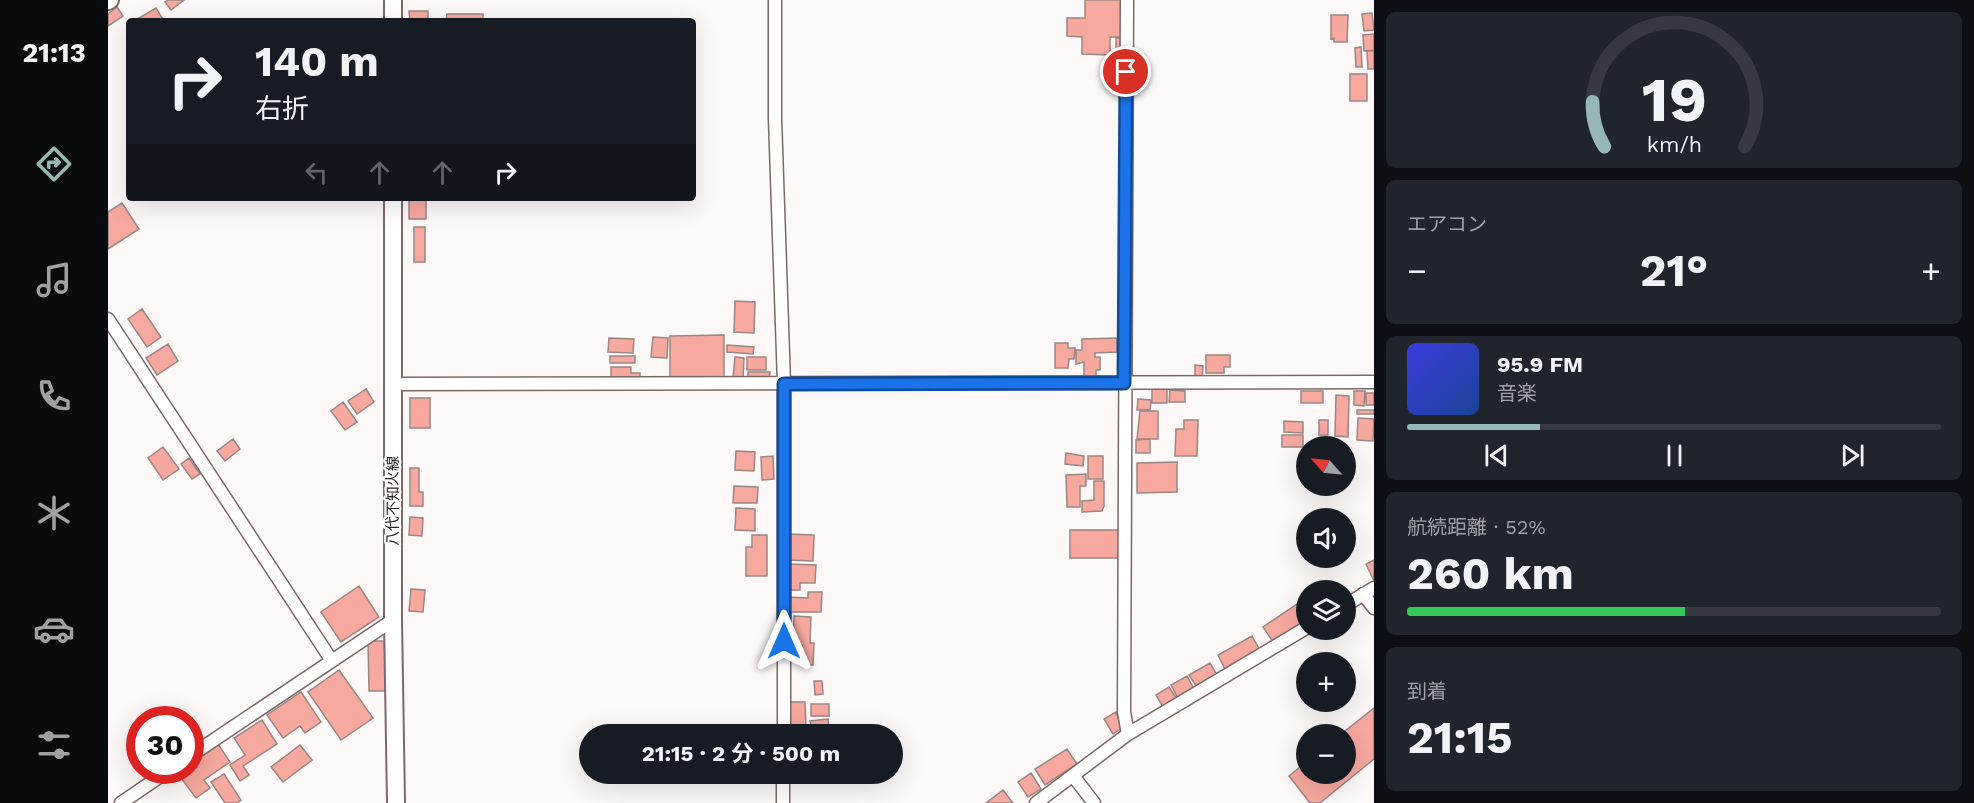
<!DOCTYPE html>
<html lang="ja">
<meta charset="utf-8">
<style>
body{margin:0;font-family:"Work Sans","Noto Sans JP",sans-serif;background:#20242c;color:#f1f3f6;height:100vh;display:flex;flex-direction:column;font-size:22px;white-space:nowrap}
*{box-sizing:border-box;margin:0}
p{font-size:20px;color:#9ea1a6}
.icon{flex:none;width:33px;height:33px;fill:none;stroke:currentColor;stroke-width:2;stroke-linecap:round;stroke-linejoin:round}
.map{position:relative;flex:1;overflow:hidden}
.panel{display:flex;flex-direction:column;gap:12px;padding:12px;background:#0d0f14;width:600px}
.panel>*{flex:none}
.banner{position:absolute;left:18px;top:18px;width:570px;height:183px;border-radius:6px;box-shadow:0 6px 24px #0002;background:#171b24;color:#f1f3f6;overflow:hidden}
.needle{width:39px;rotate:297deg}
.tools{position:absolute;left:1188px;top:436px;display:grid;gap:12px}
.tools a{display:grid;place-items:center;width:60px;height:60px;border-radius:50%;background:#171b24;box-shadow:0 6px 24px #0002;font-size:30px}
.speed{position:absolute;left:18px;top:706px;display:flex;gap:12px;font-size:30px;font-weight:700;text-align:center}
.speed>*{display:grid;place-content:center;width:78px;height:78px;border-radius:50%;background:#171b24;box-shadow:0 6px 24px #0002;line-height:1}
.speed .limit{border:9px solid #d22;background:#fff;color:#111}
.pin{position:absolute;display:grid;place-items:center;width:51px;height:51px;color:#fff;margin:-26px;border:3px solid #fff;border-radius:50%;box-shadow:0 2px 6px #0007}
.me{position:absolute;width:66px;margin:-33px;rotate:0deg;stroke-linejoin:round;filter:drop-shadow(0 0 4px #0008)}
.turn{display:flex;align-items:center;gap:21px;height:126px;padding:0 30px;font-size:27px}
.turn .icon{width:78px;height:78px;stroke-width:2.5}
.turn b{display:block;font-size:42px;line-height:51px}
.lanes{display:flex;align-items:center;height:57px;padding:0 30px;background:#0003;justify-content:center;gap:30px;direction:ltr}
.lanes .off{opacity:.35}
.big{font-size:45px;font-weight:700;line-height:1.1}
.panel .tile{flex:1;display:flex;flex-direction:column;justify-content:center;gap:9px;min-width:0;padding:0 21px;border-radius:9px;background:#20242c}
.panel .dial{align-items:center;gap:0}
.dial svg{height:156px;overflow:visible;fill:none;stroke:#363941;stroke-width:7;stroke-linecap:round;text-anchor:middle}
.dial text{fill:#f1f3f6;stroke:none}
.song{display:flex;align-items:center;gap:18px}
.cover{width:72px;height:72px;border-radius:9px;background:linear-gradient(135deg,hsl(240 70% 55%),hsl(220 70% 35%))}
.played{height:6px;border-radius:3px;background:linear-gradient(90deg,#96b7b3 25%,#363941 25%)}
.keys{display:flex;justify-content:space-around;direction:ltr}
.heat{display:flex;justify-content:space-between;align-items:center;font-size:33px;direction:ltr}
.charge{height:9px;border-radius:4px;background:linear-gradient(90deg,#34c759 52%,#363941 0)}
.trip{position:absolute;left:471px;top:724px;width:324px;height:60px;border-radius:30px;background:#171b24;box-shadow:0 6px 24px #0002;font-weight:700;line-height:60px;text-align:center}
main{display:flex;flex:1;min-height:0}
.tabs{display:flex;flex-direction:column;width:108px;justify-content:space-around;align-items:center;background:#090b0e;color:#9ea1a6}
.tabs .icon{width:42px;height:42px}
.tabs .current{color:#96b7b3}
.tabs b{font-size:27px;color:#f1f3f6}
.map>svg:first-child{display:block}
.building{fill:#f7a89f;stroke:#9a8784;stroke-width:1.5}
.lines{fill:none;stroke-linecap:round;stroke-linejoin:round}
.minor-casing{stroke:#7b6966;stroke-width:15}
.secondary-casing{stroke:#7b6966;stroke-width:20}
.minor{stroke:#fff;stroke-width:12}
.secondary{stroke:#fff;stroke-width:16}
.route-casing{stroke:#114b97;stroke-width:15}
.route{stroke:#1a73e8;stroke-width:10}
.labels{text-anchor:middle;stroke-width:4.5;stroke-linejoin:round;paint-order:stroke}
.street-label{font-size:15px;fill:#2a2221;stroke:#fff}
</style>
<main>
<nav class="tabs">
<b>21:13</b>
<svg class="icon current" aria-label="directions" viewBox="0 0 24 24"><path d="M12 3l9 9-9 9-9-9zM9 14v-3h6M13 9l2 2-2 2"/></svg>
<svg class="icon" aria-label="music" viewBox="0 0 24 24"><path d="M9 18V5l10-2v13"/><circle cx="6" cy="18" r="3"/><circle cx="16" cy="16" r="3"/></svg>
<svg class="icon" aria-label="phone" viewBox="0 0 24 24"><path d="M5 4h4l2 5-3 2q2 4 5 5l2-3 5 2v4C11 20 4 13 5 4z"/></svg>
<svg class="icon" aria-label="climate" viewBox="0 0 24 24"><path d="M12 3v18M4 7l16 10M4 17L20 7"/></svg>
<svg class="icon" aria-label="car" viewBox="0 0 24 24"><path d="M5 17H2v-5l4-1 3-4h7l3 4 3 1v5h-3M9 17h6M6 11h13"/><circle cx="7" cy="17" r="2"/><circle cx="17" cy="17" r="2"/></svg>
<svg class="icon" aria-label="filters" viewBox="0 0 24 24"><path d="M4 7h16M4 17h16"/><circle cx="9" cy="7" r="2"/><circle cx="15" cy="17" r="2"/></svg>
</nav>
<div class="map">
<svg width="1266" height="803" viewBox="0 0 1266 803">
<rect width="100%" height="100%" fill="#fcf8f7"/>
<path class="building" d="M 60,0 L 76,0 L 63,10 L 57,2 Z
M 977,0 L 1015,0 L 1014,37 L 1002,37 L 1002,55 L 974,54 L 974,37 L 959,36 L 959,18 L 977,18 Z
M 9,7 L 15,16 L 0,26 L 0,14 Z
M 48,8 L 56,21 L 33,21 L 31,18 Z
M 301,11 L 320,11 L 320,21 L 302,21 Z
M 1264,13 L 1266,30 L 1256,31 L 1254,14 Z
M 339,14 L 375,14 L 375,21 L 338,20 Z
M 1223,15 L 1240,15 L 1239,42 L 1226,42 L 1226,38 L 1223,39 Z
M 1266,34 L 1266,50 L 1256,51 L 1255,35 Z
M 1008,38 L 1017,38 L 1017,54 L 1008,54 Z
M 1253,47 L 1254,67 L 1248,67 L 1247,48 Z
M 1259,51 L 1266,51 L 1266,69 L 1260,69 Z
M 1242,74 L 1259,74 L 1259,101 L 1242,101 Z
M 301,198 L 318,198 L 318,219 L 301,219 Z
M 14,203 L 31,229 L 0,249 L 0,212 Z
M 306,227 L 317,227 L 317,262 L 306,262 Z
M 627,301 L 647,302 L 646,333 L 626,332 Z
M 34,309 L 53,337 L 39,347 L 20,319 Z
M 616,335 L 616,381 L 562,381 L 562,336 Z
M 545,337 L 560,338 L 559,358 L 543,357 Z
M 501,338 L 526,339 L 525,353 L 500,352 Z
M 1009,338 L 1009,352 L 987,353 L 987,357 L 992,357 L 992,370 L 988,370 L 988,378 L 976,378 L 976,362 L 968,364 L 968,350 L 974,350 L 974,339 Z
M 947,343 L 960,343 L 960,348 L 967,348 L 966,359 L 961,359 L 960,368 L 947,368 Z
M 60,344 L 70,361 L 49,375 L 38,358 Z
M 619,345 L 646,347 L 645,354 L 619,352 Z
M 1098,355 L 1122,355 L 1122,367 L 1116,367 L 1116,373 L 1098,373 Z
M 502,356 L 527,356 L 527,363 L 502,363 Z
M 627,357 L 636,358 L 635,381 L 625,378 Z
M 639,357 L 658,357 L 658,370 L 639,370 Z
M 1087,365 L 1095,366 L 1094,380 L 1087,379 Z
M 503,367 L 523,367 L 523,373 L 532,373 L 532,377 L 503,377 Z
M 640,372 L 662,372 L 661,383 L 640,383 Z
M 258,389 L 266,402 L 249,414 L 240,401 Z
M 1044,389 L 1059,389 L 1059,403 L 1044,403 Z
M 1062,390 L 1077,391 L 1077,402 L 1061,402 Z
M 1193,391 L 1215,391 L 1215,403 L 1193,403 Z
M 1246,391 L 1257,391 L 1256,406 L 1246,405 Z
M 1258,393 L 1266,393 L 1266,405 L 1258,405 Z
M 1228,395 L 1241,396 L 1240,437 L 1227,436 Z
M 302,398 L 322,398 L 322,428 L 302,428 Z
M 1030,399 L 1043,400 L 1042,410 L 1029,410 Z
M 235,402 L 249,422 L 237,430 L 223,411 Z
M 1249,410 L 1266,410 L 1266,414 L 1249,414 Z
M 1032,411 L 1050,411 L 1050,439 L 1029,439 Z
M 1250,418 L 1266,419 L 1265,441 L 1249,440 Z
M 1076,420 L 1090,420 L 1089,456 L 1067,456 L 1068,429 L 1076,429 Z
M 1211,420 L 1220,420 L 1220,435 L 1211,435 Z
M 1176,421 L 1195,422 L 1195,433 L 1176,432 Z
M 1174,435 L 1195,435 L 1195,447 L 1174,447 Z
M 125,439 L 132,449 L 117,461 L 109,451 Z
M 1042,439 L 1042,453 L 1028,453 L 1028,440 Z
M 55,447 L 71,469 L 55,480 L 40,458 Z
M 628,451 L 647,452 L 646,471 L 627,470 Z
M 958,453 L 976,456 L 975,466 L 957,464 Z
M 665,456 L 666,479 L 654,480 L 653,457 Z
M 980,456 L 995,456 L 995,479 L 980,479 Z
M 81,458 L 92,474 L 84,479 L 73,464 Z
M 1069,462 L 1069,492 L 1029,493 L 1029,463 Z
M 302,468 L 311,468 L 311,492 L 315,492 L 315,506 L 302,506 Z
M 978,474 L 978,486 L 972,486 L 972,507 L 959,507 L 958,475 Z
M 986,481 L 996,481 L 996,506 L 994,511 L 974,512 L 974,501 L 986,500 Z
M 626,486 L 650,487 L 649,503 L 625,503 Z
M 628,508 L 647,509 L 647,531 L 627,530 Z
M 302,517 L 315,518 L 314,536 L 301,535 Z
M 962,530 L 1012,530 L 1011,558 L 962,558 Z
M 680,534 L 706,535 L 705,561 L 679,560 Z
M 644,535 L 659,535 L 659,576 L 638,576 L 638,547 L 644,547 Z
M 1266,560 L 1266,581 L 1258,564 Z
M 680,564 L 708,565 L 707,583 L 692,583 L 692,590 L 680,590 Z
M 251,586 L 271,617 L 233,642 L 213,612 Z
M 303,589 L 317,590 L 315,612 L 301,611 Z
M 700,592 L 714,592 L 713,612 L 679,612 L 680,597 L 700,598 Z
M 1189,604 L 1198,620 L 1165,642 L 1155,627 Z
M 686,616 L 703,617 L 702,643 L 706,643 L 705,665 L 693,665 L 694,645 L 685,644 Z
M 1144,636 L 1153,652 L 1118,671 L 1110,655 Z
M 260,641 L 280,641 L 281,691 L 261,691 Z
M 1102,663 L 1109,675 L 1089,687 L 1081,675 Z
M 231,670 L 265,718 L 233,740 L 200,692 Z
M 1079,676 L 1086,689 L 1070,698 L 1063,685 Z
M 706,681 L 714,681 L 715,694 L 707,695 Z
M 1061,687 L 1069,699 L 1055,707 L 1048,695 Z
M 193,692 L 213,722 L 197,733 L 192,726 L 175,738 L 159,715 Z
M 680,702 L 697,702 L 698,726 L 681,727 Z
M 703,704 L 721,704 L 721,716 L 703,716 Z
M 1266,708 L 1266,759 L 1212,803 L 1202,803 L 1181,776 L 1198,762 L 1198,774 L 1238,774 L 1238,735 L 1232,735 Z
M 1008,712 L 1014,728 L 1005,734 L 996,719 Z
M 720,719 L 721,729 L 704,731 L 702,721 Z
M 154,720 L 169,744 L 135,766 L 141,775 L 132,781 L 122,765 L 137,755 L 126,738 Z
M 698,729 L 699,735 L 682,735 L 681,731 Z
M 110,744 L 122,762 L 96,780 L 102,788 L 88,798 L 73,778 L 89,767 L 85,761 Z
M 192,745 L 204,760 L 175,782 L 163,767 Z
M 959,749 L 969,764 L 937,785 L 927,769 Z
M 923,773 L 933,789 L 920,797 L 910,782 Z
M 116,774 L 133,800 L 129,803 L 117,803 L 103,782 Z
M 895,790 L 905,803 L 878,803 Z"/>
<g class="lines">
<defs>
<path id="minor" d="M 667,0 L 667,118 L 676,384 L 676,735
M 1019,0 L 1016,712 L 1020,734
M 0,319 L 224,661
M 285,384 L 1266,382
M 1255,594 L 1266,608
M 1238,605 L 1266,588
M 82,756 L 285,620
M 966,777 L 986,803
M 13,803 L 60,771
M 675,803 L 675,774
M 928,803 L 1020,734 L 1198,628"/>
<path id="secondary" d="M 285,0 L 285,21
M 0,1 L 2,0
M 285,198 L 285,620 L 288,803"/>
</defs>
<use href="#minor" class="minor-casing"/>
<use href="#secondary" class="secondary-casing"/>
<use href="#minor" class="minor"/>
<use href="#secondary" class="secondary"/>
</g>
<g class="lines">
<defs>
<path id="route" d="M 676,641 L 676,384 L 1016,383 L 1018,72"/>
</defs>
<use href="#route" class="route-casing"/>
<use href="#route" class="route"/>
</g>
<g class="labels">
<g class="street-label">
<text transform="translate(285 501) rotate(-90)" y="5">八代不知火線</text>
</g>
</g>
</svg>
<div class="tools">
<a><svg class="needle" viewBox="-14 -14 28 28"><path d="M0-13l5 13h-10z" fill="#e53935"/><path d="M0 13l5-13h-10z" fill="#9ea1a6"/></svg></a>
<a><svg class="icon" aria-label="sound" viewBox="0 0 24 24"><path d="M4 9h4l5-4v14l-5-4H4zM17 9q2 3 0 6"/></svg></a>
<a><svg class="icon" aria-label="layers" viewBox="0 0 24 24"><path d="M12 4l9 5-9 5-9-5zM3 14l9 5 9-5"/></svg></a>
<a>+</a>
<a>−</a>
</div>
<div class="speed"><div class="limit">30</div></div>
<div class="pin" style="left:1018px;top:72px;background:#d93025"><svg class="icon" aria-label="arrive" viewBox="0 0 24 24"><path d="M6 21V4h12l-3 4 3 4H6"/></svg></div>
<svg class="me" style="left:676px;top:641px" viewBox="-20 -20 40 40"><path d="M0-17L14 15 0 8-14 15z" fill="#1a73e8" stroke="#fff" stroke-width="4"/></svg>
<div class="trip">21:15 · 2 分 · 500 m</div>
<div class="banner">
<div class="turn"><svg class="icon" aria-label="right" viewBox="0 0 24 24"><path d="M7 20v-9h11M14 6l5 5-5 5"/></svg><div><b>140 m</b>右折</div></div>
<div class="lanes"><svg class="icon off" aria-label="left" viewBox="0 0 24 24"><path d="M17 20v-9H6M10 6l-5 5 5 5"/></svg><svg class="icon off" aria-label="ahead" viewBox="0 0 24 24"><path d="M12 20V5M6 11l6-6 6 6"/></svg><svg class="icon off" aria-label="ahead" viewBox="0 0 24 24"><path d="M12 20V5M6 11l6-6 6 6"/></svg><svg class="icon" aria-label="right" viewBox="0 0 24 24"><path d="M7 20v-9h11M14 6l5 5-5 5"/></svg></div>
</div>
</div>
<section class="panel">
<div class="tile dial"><svg viewBox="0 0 100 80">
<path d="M14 69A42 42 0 1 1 86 69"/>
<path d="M14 69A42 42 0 0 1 8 46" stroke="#96b7b3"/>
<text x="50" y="56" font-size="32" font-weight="700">19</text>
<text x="50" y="72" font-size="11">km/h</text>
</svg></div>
<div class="tile"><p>エアコン</p>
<div class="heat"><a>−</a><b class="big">21°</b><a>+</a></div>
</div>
<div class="tile">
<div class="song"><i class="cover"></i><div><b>95.9 FM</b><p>音楽</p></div></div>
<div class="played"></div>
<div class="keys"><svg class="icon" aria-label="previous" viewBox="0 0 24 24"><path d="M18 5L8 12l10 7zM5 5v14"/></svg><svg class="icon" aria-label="pause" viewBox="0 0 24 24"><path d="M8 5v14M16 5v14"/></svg><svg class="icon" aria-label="next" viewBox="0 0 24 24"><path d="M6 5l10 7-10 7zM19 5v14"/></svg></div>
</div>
<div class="tile"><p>航続距離 · 52%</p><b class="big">260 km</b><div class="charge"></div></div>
<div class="tile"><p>到着</p><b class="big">21:15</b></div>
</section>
</main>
